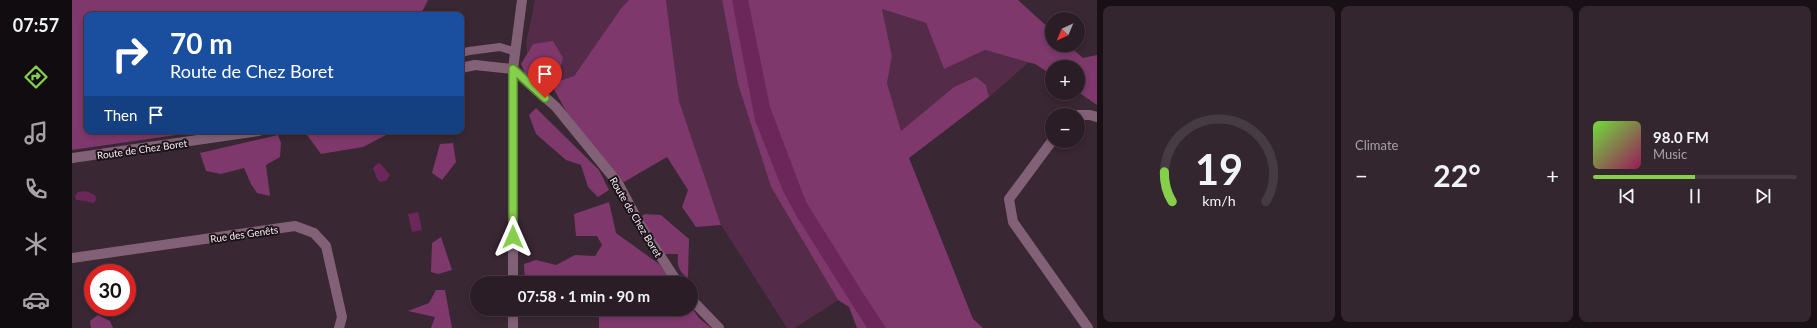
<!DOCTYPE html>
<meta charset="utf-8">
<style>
body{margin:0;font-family:Lato,sans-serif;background:#33262e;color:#f1f3f6;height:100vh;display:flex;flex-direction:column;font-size:15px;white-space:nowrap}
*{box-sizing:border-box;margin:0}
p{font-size:13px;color:#a6a2a7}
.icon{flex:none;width:22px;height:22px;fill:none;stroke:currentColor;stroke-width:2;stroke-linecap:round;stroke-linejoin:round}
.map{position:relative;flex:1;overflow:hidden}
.panel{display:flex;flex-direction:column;gap:6px;padding:6px;background:#181015;width:720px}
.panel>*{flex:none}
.top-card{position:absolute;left:12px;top:12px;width:380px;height:122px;border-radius:8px;box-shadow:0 2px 6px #0003,0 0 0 1px #473b43;background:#1a4fa0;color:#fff;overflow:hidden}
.needle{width:26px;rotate:224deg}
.fabs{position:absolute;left:973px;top:12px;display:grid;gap:8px}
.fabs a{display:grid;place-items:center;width:40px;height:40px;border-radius:50%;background:#2b1d26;box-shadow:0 2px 6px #0003,0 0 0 1px #473b43;font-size:20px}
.speed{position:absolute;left:12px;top:264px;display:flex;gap:8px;font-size:20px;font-weight:700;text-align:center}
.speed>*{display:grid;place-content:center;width:52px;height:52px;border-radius:50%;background:#2b1d26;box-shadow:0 2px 6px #0003,0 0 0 1px #473b43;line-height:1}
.speed .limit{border:6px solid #d22;background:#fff;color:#111}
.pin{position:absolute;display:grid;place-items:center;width:34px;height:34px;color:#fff;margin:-41px -17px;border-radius:50% 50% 50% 0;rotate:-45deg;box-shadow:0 0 4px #0007}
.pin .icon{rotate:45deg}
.me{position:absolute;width:44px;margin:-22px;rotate:0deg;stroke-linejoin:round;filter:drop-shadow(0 0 3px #0008)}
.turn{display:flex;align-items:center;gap:14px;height:84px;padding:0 20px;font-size:18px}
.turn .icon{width:52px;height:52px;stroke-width:2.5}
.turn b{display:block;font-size:28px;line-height:34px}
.then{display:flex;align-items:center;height:38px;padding:0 20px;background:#0003;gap:8px;font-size:15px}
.big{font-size:30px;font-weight:700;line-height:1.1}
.panel .widget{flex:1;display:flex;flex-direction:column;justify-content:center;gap:6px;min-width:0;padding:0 14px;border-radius:8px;background:#33262e}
.panel .dial{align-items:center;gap:0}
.dial svg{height:104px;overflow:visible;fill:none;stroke:#473b43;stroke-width:7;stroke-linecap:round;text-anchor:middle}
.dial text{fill:#f1f3f6;stroke:none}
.song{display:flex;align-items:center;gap:12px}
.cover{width:48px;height:48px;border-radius:6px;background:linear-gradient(135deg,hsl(100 70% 55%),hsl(330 70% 35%))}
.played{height:4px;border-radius:2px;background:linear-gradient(90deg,#86cf4b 50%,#473b43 50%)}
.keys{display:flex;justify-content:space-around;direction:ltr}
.heat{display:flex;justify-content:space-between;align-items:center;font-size:22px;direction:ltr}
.panel .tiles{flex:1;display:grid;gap:6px;grid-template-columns:repeat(3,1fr)}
.trip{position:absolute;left:398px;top:276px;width:228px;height:40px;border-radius:20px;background:#2b1d26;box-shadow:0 2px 6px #0003,0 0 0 1px #473b43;font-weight:700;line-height:40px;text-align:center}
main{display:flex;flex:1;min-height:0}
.dock{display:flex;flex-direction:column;width:72px;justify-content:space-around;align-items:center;background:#110c0f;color:#a6a2a7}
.dock .icon{width:28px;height:28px}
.dock .on{color:#86cf4b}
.dock b{font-size:18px;color:#f1f3f6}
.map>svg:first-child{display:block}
.green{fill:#542b48}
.forest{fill:#7e386c}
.water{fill:#6b275a}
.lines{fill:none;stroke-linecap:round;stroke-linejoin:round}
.service{stroke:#826177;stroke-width:8}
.minor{stroke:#826177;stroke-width:10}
.route-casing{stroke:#578731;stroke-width:10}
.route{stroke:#86cf4b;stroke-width:7}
.labels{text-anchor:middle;stroke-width:4;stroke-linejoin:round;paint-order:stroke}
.street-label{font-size:10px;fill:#f8ecf4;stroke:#1b1318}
</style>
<main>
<nav class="dock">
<b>07:57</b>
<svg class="icon on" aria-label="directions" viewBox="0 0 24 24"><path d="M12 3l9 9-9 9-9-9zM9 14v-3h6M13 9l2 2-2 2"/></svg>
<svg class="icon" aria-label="music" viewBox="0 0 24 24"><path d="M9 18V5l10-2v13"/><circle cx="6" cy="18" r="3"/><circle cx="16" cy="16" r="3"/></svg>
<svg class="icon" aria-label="phone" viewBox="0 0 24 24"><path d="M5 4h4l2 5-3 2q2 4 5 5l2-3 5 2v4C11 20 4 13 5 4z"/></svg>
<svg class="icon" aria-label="climate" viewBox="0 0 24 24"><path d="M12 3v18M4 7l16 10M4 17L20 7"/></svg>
<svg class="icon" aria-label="car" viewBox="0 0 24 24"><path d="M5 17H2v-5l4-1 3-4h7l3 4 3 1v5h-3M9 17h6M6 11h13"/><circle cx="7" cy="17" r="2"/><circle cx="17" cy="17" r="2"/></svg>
</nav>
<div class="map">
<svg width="1025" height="328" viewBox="0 0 1025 328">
<rect width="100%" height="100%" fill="#392733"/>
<path class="green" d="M 463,0 L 557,0 L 550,7 L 502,76 L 484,82 L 461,44 L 455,53 L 454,44 Z
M 594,0 L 650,0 L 666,84 L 699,187 L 766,300 L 723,328 L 715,328 L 649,225 L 607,101 Z
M 810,9 L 854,23 L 872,69 L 913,50 L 957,62 L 917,97 L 914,85 L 882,87 L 829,132 L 815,83 L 820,56 Z"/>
<path class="forest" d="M 0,0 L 356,0 L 351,10 L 345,15 L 15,15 L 15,131 L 132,131 L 0,150 Z
M 557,0 L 594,0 L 607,101 L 649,225 L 624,227 L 610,207 L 616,190 L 595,157 L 552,182 L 505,131 L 479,84 L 455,77 L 449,64 L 461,44 L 481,41 L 491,58 L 484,82 L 502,76 L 550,7 Z
M 650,0 L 946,0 L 980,31 L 980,45 L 996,45 L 1011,58 L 1025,55 L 1025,105 L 1006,92 L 1006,67 L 980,67 L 980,75 L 963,64 L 913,50 L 872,69 L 854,23 L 810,9 L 820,56 L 815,83 L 829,131 L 882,87 L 904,77 L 914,85 L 917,97 L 837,158 L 901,319 L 911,328 L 785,328 L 777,307 L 766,300 L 699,187 L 666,84 Z
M 464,108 L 527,170 L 537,190 L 526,197 L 516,187 L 509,165 L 494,160 L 464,134 L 457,115 Z
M 247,131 L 350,131 L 338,134 L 316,134 L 291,147 L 249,154 L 235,135 Z
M 206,135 L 209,143 L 208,157 L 194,165 L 198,196 L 185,193 L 179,184 L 172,168 L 149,174 L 134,171 L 128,153 Z
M 381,143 L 384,162 L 370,180 L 360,173 L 368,144 Z
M 537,202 L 544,233 L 587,264 L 601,283 L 487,283 L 486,278 L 471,283 L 453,283 L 452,264 L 464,260 L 484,265 L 503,255 L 523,256 L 530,245 L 525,236 L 504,236 L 502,214 Z
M 573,214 L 589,215 L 617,239 L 616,278 C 606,271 605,265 606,254 L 581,254 L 564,229 L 562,220 Z
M 369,237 L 380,270 L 366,274 L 359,272 L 360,243 Z
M 364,290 L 373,290 L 380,328 L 359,328 L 363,317 L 336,311 L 357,303 Z
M 619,307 L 627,318 L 639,328 L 527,328 L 527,309 L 619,309 Z
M 26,315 L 38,321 L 41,328 L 19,328 L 18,321 Z"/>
<path class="water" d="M 660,0 L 676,0 L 698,107 L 734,202 L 791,293 L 814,328 L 795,328 L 725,217 L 711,191 L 683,120 Z
M 306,163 L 309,164 L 318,175 L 314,181 L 308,182 L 305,179 L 301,168 Z
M 14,191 L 23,195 L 24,200 L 21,203 L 13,201 L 4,200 L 3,196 L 6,192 Z
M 346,212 L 350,230 L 340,232 L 336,214 Z"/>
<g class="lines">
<path class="service" d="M 389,53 L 397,51 L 428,47 L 444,52"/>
<path class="minor" d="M 389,68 L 403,65 L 441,69 L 484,107 L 546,183 L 570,228 L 606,283
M 1005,115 L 1018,115 L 1025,117
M 980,141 L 937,199 L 941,222 L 1016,328
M 0,158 L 187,131
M 0,258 L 223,226 L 242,233 L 254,246 L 270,317 L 267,328
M 441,283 L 441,69 L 450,0
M 619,299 L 647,328
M 441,328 L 441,309"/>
</g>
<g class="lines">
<defs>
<path id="route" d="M 441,237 L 441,69 L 473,98"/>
</defs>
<use href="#route" class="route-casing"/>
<use href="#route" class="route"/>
</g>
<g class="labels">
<g class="street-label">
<text transform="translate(70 149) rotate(-8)" y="4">Route de Chez Boret</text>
<text transform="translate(564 217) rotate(59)" y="4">Route de Chez Boret</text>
<text transform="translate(172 234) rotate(-8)" y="4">Rue des Genêts</text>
</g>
</g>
</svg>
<div class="fabs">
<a><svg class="needle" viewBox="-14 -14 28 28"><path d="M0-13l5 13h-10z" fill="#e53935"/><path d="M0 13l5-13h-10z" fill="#a6a2a7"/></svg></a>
<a>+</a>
<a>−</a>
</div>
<div class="speed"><div class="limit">30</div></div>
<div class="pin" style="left:473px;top:98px;background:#d93025"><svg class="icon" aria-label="arrive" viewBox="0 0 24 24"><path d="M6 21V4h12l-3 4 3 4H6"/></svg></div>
<svg class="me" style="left:441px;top:237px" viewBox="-20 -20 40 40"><path d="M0-17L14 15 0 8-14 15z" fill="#86cf4b" stroke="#fff" stroke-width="4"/></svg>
<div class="trip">07:58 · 1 min · 90 m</div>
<div class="top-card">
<div class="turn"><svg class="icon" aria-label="right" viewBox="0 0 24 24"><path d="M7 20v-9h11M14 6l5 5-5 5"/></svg><div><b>70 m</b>Route de Chez Boret</div></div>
<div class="then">Then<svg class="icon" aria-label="arrive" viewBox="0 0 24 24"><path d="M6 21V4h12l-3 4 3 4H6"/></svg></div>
</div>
</div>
<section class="panel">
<div class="tiles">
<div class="widget dial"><svg viewBox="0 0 100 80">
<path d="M14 69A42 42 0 1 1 86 69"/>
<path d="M14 69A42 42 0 0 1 8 46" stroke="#86cf4b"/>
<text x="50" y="56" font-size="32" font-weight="700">19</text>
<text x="50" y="72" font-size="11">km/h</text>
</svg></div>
<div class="widget"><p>Climate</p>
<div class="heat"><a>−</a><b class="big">22°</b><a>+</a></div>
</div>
<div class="widget">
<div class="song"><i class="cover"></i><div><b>98.0 FM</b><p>Music</p></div></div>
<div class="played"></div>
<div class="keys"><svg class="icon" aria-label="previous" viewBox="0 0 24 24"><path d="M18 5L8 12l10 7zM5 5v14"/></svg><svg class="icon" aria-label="pause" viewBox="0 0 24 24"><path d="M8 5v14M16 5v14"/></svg><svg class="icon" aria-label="next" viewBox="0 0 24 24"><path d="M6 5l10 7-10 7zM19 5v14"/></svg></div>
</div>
</div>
</section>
</main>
